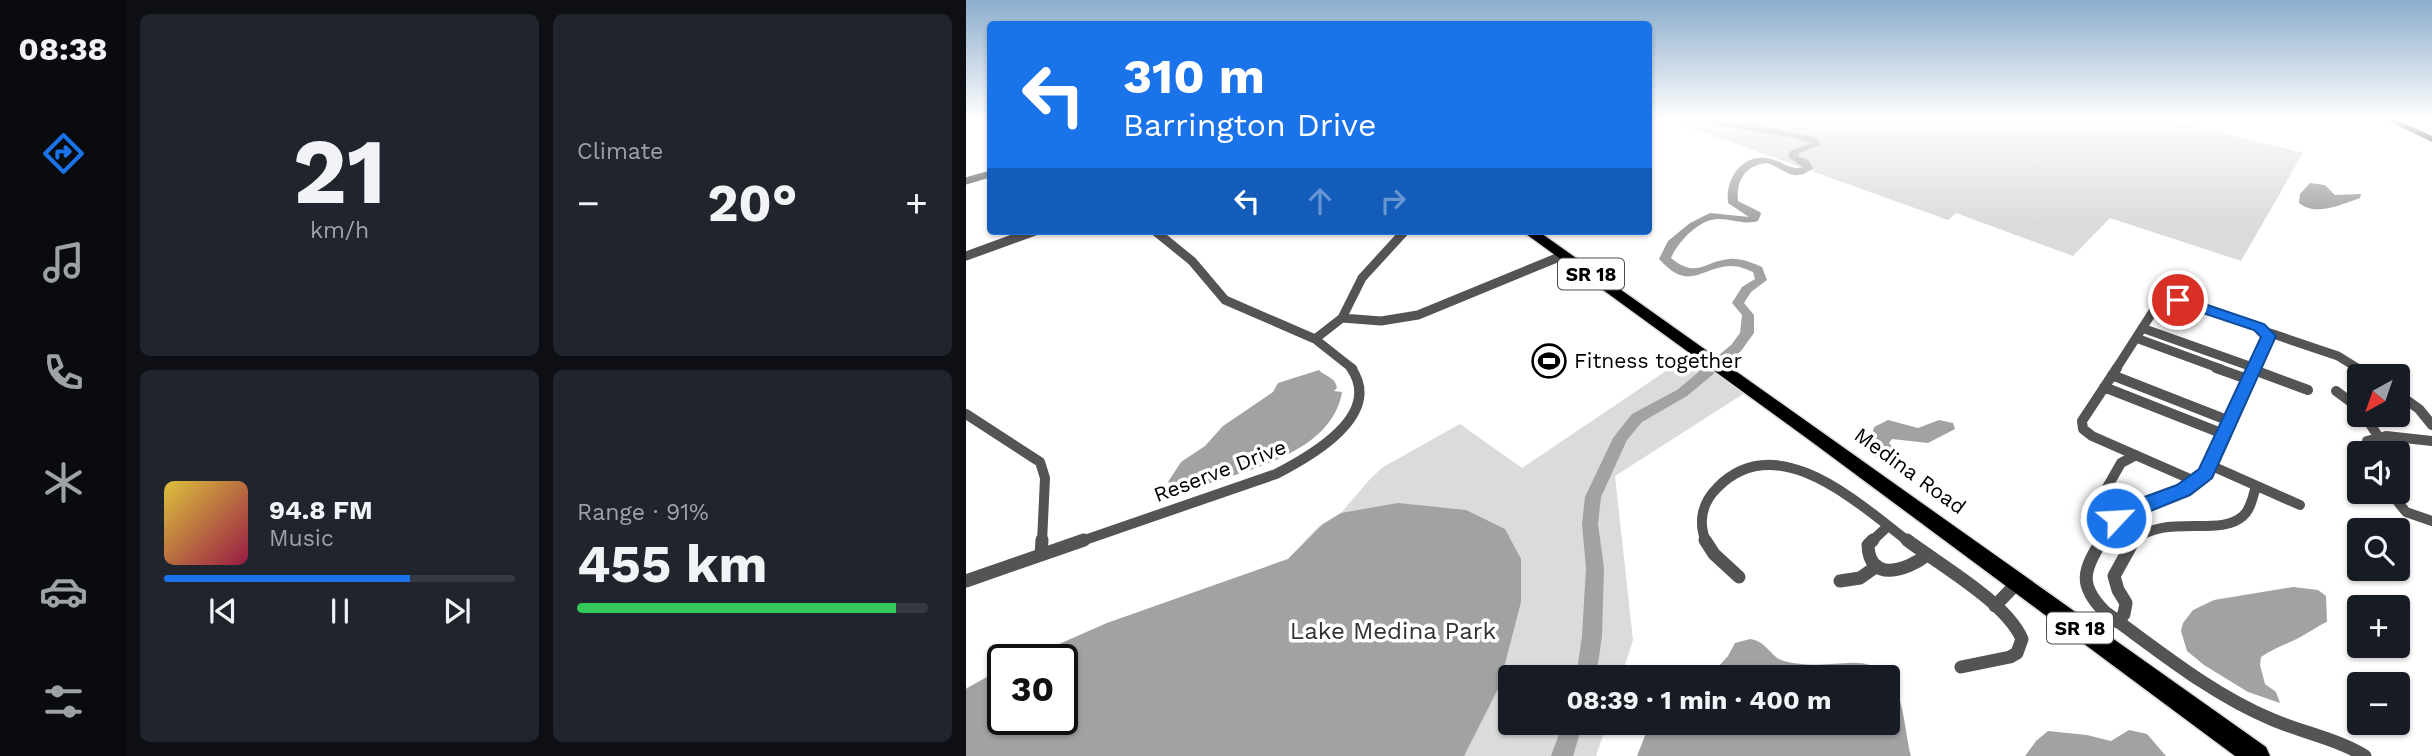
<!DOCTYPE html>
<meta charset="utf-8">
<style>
body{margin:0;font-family:"Work Sans",sans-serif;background:#20242c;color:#f1f3f6;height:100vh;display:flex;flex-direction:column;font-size:26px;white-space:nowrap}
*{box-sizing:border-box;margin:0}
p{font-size:23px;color:#9ea1a6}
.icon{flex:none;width:38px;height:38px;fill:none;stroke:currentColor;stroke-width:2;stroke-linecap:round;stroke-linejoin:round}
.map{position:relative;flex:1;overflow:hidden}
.details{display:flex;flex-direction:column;gap:14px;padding:14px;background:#0d0f14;width:840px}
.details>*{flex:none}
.hud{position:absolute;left:21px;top:21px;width:665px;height:214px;border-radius:7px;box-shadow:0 2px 5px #0004;background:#1a73e8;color:#fff;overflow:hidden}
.needle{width:46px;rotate:220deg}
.buttons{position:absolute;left:1381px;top:364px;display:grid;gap:14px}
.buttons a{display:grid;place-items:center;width:63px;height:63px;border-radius:7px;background:#171b24;box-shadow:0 2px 5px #0004;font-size:35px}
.speed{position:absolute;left:21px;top:644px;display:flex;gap:14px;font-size:35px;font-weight:700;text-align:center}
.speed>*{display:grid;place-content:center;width:91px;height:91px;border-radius:50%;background:#171b24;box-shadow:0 2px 5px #0004;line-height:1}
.speed .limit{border:4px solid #111;border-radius:10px;background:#fff;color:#111}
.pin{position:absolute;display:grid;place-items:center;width:60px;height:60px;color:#fff;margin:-30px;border:4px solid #fff;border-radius:50%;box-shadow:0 2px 7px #0007}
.me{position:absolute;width:77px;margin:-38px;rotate:65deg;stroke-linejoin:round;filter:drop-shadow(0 0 5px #0008)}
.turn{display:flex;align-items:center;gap:24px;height:147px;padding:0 21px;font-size:32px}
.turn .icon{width:91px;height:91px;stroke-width:2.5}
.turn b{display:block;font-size:49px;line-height:60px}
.lanes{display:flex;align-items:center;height:66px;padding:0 21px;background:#0003;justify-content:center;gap:35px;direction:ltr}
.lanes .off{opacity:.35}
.big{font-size:52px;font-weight:700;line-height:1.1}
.details .widget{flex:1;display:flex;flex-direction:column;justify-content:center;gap:10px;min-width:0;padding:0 24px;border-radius:10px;background:#20242c}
.details .dial{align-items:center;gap:0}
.dial b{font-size:91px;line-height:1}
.song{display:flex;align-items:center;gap:21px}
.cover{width:84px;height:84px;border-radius:10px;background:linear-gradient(135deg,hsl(50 70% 55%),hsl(340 70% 35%))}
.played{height:7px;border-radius:4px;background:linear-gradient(90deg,#1a73e8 70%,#363941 70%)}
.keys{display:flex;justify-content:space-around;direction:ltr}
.heat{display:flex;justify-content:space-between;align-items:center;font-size:38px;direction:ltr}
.charge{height:10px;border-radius:5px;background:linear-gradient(90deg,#34c759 91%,#363941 0)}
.details .tiles{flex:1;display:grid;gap:14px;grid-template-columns:repeat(2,1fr)}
.trip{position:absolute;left:532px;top:665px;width:402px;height:70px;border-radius:7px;background:#171b24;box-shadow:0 2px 5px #0004;font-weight:700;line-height:70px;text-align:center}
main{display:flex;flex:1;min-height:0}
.tabs{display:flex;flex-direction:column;width:126px;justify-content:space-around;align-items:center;background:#090b0e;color:#9ea1a6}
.tabs .icon{width:49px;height:49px}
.tabs .on{color:#1a73e8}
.tabs b{font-size:32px;color:#f1f3f6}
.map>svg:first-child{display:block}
.green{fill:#dbdbdb}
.water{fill:#a2a2a2}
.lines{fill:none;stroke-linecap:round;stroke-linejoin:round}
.river{fill:#a2a2a2;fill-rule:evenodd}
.highway-casing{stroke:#dbdbdb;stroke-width:3}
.street-far3{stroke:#545454;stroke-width:7}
.street-far2{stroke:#545454;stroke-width:9}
.street-far1{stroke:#545454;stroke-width:10}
.street{stroke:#545454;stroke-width:13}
.secondary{fill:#212121;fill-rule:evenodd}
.highway{fill:#000;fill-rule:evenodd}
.route{fill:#1a73e8;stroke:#114b97;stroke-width:2}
.labels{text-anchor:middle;stroke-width:7;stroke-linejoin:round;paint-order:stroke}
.shield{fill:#fff;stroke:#4c4c4c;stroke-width:2}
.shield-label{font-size:19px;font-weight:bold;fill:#000}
.poi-label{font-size:21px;fill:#000;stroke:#fff;text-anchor:start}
.street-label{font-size:21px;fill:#000;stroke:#fff}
.near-park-label{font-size:24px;fill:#323232;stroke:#fff}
</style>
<main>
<nav class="tabs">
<b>08:38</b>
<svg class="icon on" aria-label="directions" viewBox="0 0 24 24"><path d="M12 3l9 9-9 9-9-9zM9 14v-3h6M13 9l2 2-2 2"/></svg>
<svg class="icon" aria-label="music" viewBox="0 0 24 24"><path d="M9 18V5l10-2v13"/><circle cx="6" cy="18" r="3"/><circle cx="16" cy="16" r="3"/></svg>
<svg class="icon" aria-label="phone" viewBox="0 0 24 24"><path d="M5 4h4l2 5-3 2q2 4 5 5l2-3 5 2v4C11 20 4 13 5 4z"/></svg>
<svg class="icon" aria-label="climate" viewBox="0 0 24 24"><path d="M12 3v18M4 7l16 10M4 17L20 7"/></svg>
<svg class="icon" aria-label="car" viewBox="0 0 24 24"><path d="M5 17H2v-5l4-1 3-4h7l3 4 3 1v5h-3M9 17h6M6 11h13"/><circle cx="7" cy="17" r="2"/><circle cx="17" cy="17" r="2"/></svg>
<svg class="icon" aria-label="filters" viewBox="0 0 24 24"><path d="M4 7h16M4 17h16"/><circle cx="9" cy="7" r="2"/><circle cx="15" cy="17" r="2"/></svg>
</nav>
<section class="details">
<div class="tiles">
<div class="widget dial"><b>21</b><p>km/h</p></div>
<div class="widget"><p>Climate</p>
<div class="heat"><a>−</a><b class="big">20°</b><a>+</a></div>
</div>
<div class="widget">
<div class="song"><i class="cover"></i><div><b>94.8 FM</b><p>Music</p></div></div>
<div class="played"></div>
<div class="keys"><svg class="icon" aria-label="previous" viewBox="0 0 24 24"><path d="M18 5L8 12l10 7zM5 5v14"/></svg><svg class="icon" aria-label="pause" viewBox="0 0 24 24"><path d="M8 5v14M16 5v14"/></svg><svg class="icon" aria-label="next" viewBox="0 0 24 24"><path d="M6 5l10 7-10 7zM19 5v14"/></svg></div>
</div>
<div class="widget"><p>Range · 91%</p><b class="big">455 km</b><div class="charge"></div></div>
</div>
</section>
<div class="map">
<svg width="1466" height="756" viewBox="0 0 1466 756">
<rect width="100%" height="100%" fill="#fff"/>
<path class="green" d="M 720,119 L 1200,119 L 1337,153 L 1275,261 L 1144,218 L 1107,256 L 990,213 L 982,220 L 712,123 Z
M 731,350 L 785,389 L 649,476 L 667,640 L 655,677 L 544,677 L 544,723 L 641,723 L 630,756 L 0,756 L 0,688 L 37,668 L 37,719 L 96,719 L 96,660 L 56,660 L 141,623 L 322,559 L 352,527 L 375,513 L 404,479 L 417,467 L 494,424 L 556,468 Z"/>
<path class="water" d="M 1344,183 L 1359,185 L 1369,195 L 1395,194 L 1394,198 C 1376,204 1350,217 1333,203 L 1334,194 Z
M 353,370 C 359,377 369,376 371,388 L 368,391 L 376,392 C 367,448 294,467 247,482 C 235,486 217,494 205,492 L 206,485 L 202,482 L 215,462 L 239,446 L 257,426 L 307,392 L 312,383 Z
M 922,420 L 952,428 L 973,420 L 987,423 L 989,429 L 962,443 L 926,439 L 923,443 L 936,458 L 935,464 L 922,464 L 907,456 L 904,442 L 908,427 Z
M 432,503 L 500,510 L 539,529 L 555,559 L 555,602 L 533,687 L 498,756 L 0,756 L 0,689 L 37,668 L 37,719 L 96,719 L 96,660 L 57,660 L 141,623 L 322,559 L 357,524 L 375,513 Z
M 1327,587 L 1352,590 L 1360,596 L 1361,622 C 1353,625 1349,629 1341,633 C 1326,643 1310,646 1295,657 L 1294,665 L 1299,684 L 1310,692 L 1314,703 L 1282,692 L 1238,665 L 1221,651 L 1215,631 L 1217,623 L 1227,610 L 1248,600 Z
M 784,639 C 801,641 805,658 818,661 C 840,667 860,664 882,663 C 940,659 935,716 945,756 L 671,756 L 682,728 L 687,723 L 922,723 L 922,677 L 743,677 L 762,656 L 769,643 Z
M 1163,730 L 1181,734 L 1200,756 L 1059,756 L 1070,741 L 1082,731 L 1121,735 L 1145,741 Z"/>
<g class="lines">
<path class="river" d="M 741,119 L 810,129 L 852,138 L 855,145 L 833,153 L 832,156 L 842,160 L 847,168 C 828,184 819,169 801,163 C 779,165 770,181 772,201 L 794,212 L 795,214 L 792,221 C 777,225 767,219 752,219 C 733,219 712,242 705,258 C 731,279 736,262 763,259 C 775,258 786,263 796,267 L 801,280 L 785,292 L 778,303 L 788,315 L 788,333 L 775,351 L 721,396 L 676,422 L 661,440 L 635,497 L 632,524 L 638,568 L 636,636 L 630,677 L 610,677 L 616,636 L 620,568 L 616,524 L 619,497 L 647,438 L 666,414 L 711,390 L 765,345 L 774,333 L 776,315 L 766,303 L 776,287 L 789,279 L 787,272 C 780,269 773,266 765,266 C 734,267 724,293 693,259 L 702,241 L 724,223 L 744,213 L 783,217 L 762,203 C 759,178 777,152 805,159 C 818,162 824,171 837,167 L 822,157 L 824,151 L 845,143 L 823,137 L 744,124 L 740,121 Z
M 597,723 L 617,723 L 607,756 L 585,756 Z"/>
<defs>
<path id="highway" d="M 556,231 L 572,231 L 1300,747 L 1304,756 L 1269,756 L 846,442 Z"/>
</defs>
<use href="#highway" class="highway-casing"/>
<path class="street-far3" d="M 0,181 L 24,174"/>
<path class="street-far2" d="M 189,231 L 226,261 L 259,300 L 349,339 L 387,369
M 0,256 L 69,231
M 376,318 L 415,321 L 452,315 L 598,255
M 1176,328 L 1289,368
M 1170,338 L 1255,369
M 349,339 L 376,318 L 396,278 L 439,231
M 1150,369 L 1195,299 L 1207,298 L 1293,327 L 1303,336
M 1288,369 L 1304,333 L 1372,356 L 1393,369"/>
<path class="street-far1" d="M 1151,368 L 1116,421 L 1117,429 L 1126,436 L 1231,482
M 1250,368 L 1284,380
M 1390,368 L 1404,376
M 1288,370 L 1342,390
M 1146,375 L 1266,422
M 1138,387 L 1260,435
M 1370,391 L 1393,408
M 1432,394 L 1453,409 L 1466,425
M 0,414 L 74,462 L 79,478 L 76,542
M 1398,415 L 1412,436
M 1400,453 L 1401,441 L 1420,436 L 1466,441
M 1246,466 L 1334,505
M 1139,491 L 1155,463 L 1170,455
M 1424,492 L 1440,512 L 1466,521
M 113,542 L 310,474 C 345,456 418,415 385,368
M 740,542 C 732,522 736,503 751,488 C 811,426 893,504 943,542
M 905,542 L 922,526
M 1135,542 L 1150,518 L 1160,511 L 1217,490 L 1240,474 L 1288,368
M 1166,542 C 1199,512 1253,538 1277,516 C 1285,509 1287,496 1290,486"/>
<path class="street" d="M 739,540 L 748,554 L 773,577
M 907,540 L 902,545 C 903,583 940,571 961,555
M 941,540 C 974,565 1040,602 1056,639 L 1051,653 L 1044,657 L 995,667
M 1136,540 C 1118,570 1111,584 1139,612 C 1192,650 1245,694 1305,719 C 1337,733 1369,738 1399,756
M 75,555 L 76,540
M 0,581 L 118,540
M 874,581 L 894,578 L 911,566
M 1029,606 L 1052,582
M 1152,622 L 1158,614 L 1160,603 L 1152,590 L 1148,576 L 1168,540"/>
<path class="secondary" d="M 1418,119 L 1429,119 L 1466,136 L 1466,142 Z"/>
<use href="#highway" class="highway"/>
</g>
<linearGradient id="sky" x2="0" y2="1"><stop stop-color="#8cadcc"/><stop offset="0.53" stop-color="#fff"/><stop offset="1" stop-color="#fff" stop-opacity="0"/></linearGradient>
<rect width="1466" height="225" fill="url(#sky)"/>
<path class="route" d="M 1212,295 L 1298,324 L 1310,336 L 1246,478 L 1224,495 L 1150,525 L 1143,523 L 1140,518 L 1154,506 L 1211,485 L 1233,469 L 1295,337 L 1288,330 L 1207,303 L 1207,297 Z"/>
<defs>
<symbol id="stadium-ring" viewBox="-11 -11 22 22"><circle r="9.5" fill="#fff" stroke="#000" stroke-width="1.5"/><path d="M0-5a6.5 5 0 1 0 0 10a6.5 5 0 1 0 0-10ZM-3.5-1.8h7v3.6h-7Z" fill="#000"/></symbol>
</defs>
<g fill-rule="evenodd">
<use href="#stadium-ring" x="564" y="342" width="38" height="38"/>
</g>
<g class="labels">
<g class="shield">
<rect x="592" y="258.5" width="66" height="31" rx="5"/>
<rect x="1081" y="612.5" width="66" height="31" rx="5"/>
</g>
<g class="shield-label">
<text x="625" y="281">SR 18</text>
<text x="1114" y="635">SR 18</text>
</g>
<g class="poi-label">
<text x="608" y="368">Fitness together</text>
</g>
<g class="street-label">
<text transform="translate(254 471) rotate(-21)" y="7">Reserve Drive</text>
<text transform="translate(944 471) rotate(36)" y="7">Medina Road</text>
</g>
<g class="near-park-label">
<text x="427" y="639">Lake Medina Park</text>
</g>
</g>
</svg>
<div class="buttons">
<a><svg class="needle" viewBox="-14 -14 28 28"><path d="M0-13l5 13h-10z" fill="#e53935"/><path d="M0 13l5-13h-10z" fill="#9ea1a6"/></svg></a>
<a><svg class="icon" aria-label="sound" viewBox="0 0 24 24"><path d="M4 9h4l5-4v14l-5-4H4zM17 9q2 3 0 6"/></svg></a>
<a><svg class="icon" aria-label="search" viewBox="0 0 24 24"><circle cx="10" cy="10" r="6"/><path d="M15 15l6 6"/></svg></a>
<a>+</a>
<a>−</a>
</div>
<div class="speed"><div class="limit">30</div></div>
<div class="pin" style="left:1212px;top:300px;background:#d93025"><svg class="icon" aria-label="arrive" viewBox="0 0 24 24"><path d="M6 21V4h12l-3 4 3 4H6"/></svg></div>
<svg class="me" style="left:1150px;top:518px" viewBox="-20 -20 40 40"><circle r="17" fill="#1a73e8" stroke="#fff" stroke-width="3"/><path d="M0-11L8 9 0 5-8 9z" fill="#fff"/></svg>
<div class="trip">08:39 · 1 min · 400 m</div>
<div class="hud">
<div class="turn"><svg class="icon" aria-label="left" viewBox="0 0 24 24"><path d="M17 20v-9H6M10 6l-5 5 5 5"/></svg><div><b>310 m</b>Barrington Drive</div></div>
<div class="lanes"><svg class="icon" aria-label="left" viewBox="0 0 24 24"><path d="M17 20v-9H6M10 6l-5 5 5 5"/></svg><svg class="icon off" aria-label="ahead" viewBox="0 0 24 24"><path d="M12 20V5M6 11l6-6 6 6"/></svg><svg class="icon off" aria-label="right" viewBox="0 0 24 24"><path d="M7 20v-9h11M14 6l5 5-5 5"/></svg></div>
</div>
</div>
</main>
